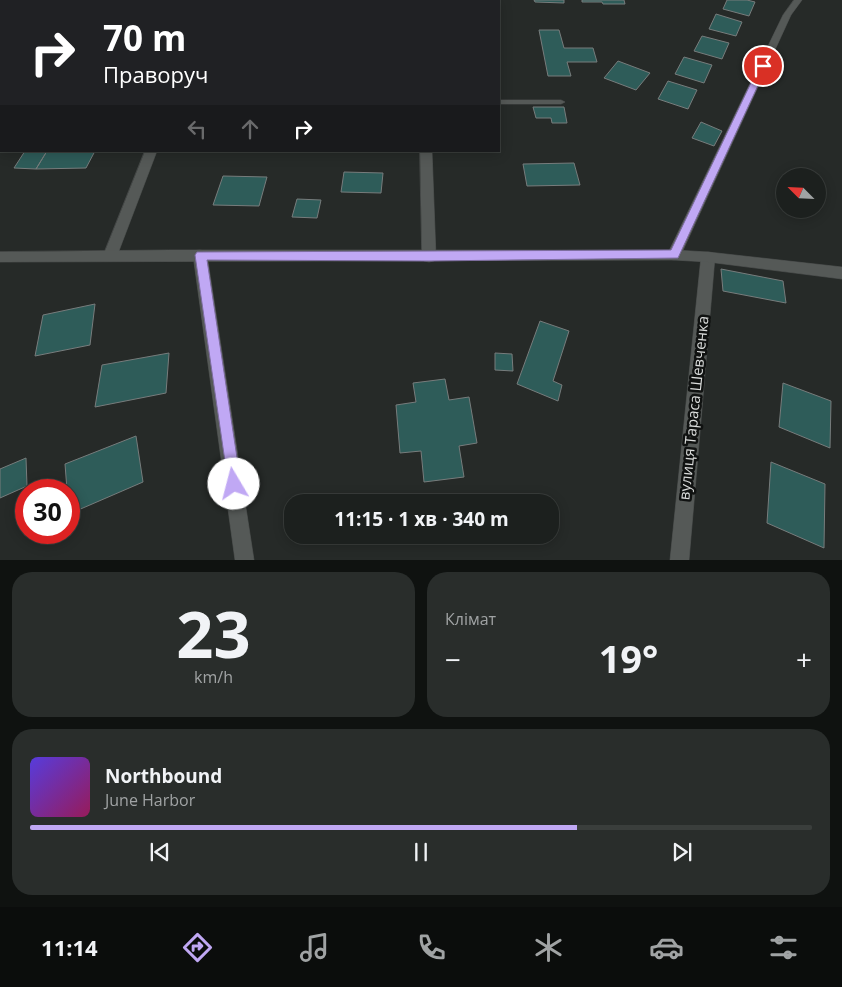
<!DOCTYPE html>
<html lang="uk">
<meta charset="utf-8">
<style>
body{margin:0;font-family:"Open Sans",sans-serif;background:#292d2b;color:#f1f3f6;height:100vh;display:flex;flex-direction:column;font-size:19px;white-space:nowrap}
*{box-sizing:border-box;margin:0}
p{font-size:16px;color:#a0a3a4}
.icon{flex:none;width:28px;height:28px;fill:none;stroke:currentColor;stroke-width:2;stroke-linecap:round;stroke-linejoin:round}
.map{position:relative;height:560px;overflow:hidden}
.details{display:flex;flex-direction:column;gap:12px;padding:12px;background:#0f1210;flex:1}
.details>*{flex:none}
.top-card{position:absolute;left:0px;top:0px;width:500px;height:152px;box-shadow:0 2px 12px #0003,0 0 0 1px #3a3e3c;background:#202124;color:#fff;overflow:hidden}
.needle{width:32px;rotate:294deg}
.tools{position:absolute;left:776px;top:168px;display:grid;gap:10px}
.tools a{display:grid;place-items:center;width:50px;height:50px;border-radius:50%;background:#1c201e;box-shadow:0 2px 12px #0003,0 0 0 1px #3a3e3c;font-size:25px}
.speed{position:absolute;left:15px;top:479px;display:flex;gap:10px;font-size:25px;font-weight:700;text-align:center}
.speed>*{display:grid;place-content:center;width:65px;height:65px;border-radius:50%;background:#1c201e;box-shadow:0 2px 12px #0003,0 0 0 1px #3a3e3c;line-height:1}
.speed .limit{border:8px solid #d22;background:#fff;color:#111}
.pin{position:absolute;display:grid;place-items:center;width:42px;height:42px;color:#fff;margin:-21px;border:2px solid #fff;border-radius:50%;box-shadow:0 1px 5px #0007}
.me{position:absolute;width:55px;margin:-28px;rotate:352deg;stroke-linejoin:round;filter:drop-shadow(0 0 4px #0008)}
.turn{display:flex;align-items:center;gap:18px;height:105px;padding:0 20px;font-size:22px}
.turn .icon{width:65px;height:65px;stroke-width:2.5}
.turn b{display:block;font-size:35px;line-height:42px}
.lanes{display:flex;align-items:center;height:48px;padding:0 20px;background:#0003;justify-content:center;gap:25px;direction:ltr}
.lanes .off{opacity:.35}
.big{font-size:38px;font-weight:700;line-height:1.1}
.details .widget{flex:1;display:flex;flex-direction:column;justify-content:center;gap:8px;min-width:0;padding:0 18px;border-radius:20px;background:#292d2b}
.details .dial{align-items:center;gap:0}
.dial b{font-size:65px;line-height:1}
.song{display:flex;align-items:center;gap:15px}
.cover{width:60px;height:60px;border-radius:8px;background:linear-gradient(135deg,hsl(250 70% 55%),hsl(330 70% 35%))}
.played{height:5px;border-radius:2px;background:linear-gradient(90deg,#c0a8f4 70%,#3a3e3c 70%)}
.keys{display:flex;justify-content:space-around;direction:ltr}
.heat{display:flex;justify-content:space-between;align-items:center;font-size:28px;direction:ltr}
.details .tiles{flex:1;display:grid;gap:12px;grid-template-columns:1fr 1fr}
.widget:last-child{grid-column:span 2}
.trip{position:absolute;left:284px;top:494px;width:275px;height:50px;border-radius:20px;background:#1c201e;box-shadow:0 2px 12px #0003,0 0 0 1px #3a3e3c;font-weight:700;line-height:50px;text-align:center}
.menu{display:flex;height:80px;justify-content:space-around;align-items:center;background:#0b0d0c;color:#a0a3a4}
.menu .icon{width:35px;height:35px}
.menu .current{color:#c0a8f4}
.menu b{font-size:22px;color:#f1f3f6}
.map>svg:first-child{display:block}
.building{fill:#2e5c59;stroke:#777c7c}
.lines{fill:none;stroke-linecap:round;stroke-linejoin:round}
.service-casing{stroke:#444746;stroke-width:1}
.minor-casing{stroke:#444746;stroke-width:1}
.tertiary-casing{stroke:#444746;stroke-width:1}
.service{fill:#555957;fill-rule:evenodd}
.minor{fill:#555957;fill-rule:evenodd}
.tertiary{fill:#555957;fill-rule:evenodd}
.route{fill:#c0a8f4;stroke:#7d6d9f}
.labels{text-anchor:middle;stroke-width:5;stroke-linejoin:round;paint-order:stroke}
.street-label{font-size:15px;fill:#dbdddc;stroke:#101211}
</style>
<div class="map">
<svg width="842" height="560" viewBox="0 0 842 560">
<rect width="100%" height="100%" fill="#262a28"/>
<path class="building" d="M 534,0 L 564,0 L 564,3 L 535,2 Z
M 582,0 L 624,0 L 625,4 L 603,4 L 602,2 L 582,2 Z
M 727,0 L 747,0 L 755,2 L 749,16 L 723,9 Z
M 716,14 L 742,22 L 736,36 L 709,29 Z
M 539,30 L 559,30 L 564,48 L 593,48 L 597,62 L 567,62 L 571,76 L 548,76 Z
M 702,36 L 729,43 L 722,59 L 694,51 Z
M 684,57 L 712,65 L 704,83 L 675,74 Z
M 618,61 L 650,73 L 636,90 L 604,78 Z
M 668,81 L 697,90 L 688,109 L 658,99 Z
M 533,107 L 564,107 L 567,123 L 552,123 L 551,118 L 536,118 Z
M 701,122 L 722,131 L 714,146 L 692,138 Z
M 25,151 L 47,151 L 36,169 L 14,168 Z
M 47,151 L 95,151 L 86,168 L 36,169 Z
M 574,163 L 580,185 L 527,186 L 523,164 Z
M 344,172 L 383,173 L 381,193 L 341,192 Z
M 223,176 L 267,177 L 259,206 L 213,205 Z
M 297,199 L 321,200 L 317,218 L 292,217 Z
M 721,269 L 783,281 L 786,303 L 723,291 Z
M 95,304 L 90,345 L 35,356 L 43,315 Z
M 540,321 L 569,331 L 553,381 L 562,385 L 558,401 L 517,384 Z
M 169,353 L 166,393 L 95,407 L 102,365 Z
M 495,353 L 512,354 L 513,371 L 495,370 Z
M 445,379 L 449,400 L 469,397 L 477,443 L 459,446 L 464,477 L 424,482 L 421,451 L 400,453 L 396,405 L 416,402 L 413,383 Z
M 783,383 L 831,401 L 830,448 L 779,427 Z
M 136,436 L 143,482 L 69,514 L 69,490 L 67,490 L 65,464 Z
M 26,458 L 27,486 L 0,498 L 0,469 Z
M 771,462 L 825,484 L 824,548 L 767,523 Z"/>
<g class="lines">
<defs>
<path id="service" d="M 499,100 L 561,100 L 565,102 L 561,104 L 499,104 Z"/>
<path id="minor" d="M 416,0 L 424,0 L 424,1 L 416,1 Z
M 794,0 L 802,0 L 791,15 L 679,259 L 674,260 L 669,259 L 667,255 L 783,15 Z
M 145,151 L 157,151 L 117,256 L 115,260 L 110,261 L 105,260 L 103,256 Z
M 420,151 L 432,151 L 436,257 L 434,261 L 429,262 L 424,261 L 422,257 Z
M 200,250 L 205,251 L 207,255 L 254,560 L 235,560 L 193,255 L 195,251 Z
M 708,252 L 713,253 L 715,257 L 689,560 L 670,560 L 701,257 L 703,253 Z"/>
<path id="tertiary" d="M 169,250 L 674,250 L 708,252 L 842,267 L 842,279 L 708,262 L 674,260 L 0,262 L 0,252 Z"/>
</defs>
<use href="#service" class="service-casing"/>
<use href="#minor" class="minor-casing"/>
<use href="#tertiary" class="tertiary-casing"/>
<use href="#service" class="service"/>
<use href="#minor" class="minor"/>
<use href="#tertiary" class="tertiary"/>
</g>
<path class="route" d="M 760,64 L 767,66 L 678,258 L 429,261 L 207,260 L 241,484 L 239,489 L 234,491 L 229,489 L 195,255 L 197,252 L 671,250 Z"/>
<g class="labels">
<g class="street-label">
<text transform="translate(694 408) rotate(-84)" y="5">вулиця Тараса Шевченка</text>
</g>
</g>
</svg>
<div class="tools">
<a><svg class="needle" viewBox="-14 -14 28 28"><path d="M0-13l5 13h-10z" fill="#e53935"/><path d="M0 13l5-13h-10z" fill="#a0a3a4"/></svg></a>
</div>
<div class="speed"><div class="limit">30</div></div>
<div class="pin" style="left:763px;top:66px;background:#d93025"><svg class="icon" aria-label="arrive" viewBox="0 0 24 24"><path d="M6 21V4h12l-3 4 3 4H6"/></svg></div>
<svg class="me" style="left:234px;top:484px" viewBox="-20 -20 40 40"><circle r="19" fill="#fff"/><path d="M0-13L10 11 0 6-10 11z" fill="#c0a8f4"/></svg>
<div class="trip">11:15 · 1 хв · 340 m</div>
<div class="top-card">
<div class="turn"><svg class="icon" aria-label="right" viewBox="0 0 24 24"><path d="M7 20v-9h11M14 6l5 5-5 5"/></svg><div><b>70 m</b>Праворуч</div></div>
<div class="lanes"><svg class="icon off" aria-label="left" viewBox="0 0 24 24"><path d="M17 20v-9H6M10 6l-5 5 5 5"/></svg><svg class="icon off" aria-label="ahead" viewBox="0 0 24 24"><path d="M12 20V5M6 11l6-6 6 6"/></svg><svg class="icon" aria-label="right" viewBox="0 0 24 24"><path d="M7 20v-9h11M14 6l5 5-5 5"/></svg></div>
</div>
</div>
<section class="details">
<div class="tiles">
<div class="widget dial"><b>23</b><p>km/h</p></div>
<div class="widget"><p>Клімат</p>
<div class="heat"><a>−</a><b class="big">19°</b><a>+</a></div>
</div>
<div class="widget">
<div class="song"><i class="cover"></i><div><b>Northbound</b><p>June Harbor</p></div></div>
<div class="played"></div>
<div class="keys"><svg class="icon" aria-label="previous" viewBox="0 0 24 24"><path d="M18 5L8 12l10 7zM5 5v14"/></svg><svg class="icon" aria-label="pause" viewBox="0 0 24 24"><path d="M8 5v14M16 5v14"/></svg><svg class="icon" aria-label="next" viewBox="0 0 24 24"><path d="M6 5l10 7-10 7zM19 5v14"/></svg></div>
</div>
</div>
</section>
<nav class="menu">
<b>11:14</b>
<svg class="icon current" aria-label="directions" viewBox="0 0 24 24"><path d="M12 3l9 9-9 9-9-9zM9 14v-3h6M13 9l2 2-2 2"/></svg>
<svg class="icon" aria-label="music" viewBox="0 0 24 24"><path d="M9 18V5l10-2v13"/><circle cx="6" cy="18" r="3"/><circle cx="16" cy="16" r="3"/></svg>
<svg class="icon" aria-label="phone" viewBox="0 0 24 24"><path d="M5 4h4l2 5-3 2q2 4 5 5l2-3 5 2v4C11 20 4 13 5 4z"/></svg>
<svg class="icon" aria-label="climate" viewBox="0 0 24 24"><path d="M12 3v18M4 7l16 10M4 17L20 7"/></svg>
<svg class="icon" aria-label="car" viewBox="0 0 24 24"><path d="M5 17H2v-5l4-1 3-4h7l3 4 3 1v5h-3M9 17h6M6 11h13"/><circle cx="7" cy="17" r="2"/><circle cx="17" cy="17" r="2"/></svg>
<svg class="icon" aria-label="filters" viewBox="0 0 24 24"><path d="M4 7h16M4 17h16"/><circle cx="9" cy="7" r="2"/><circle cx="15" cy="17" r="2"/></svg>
</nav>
